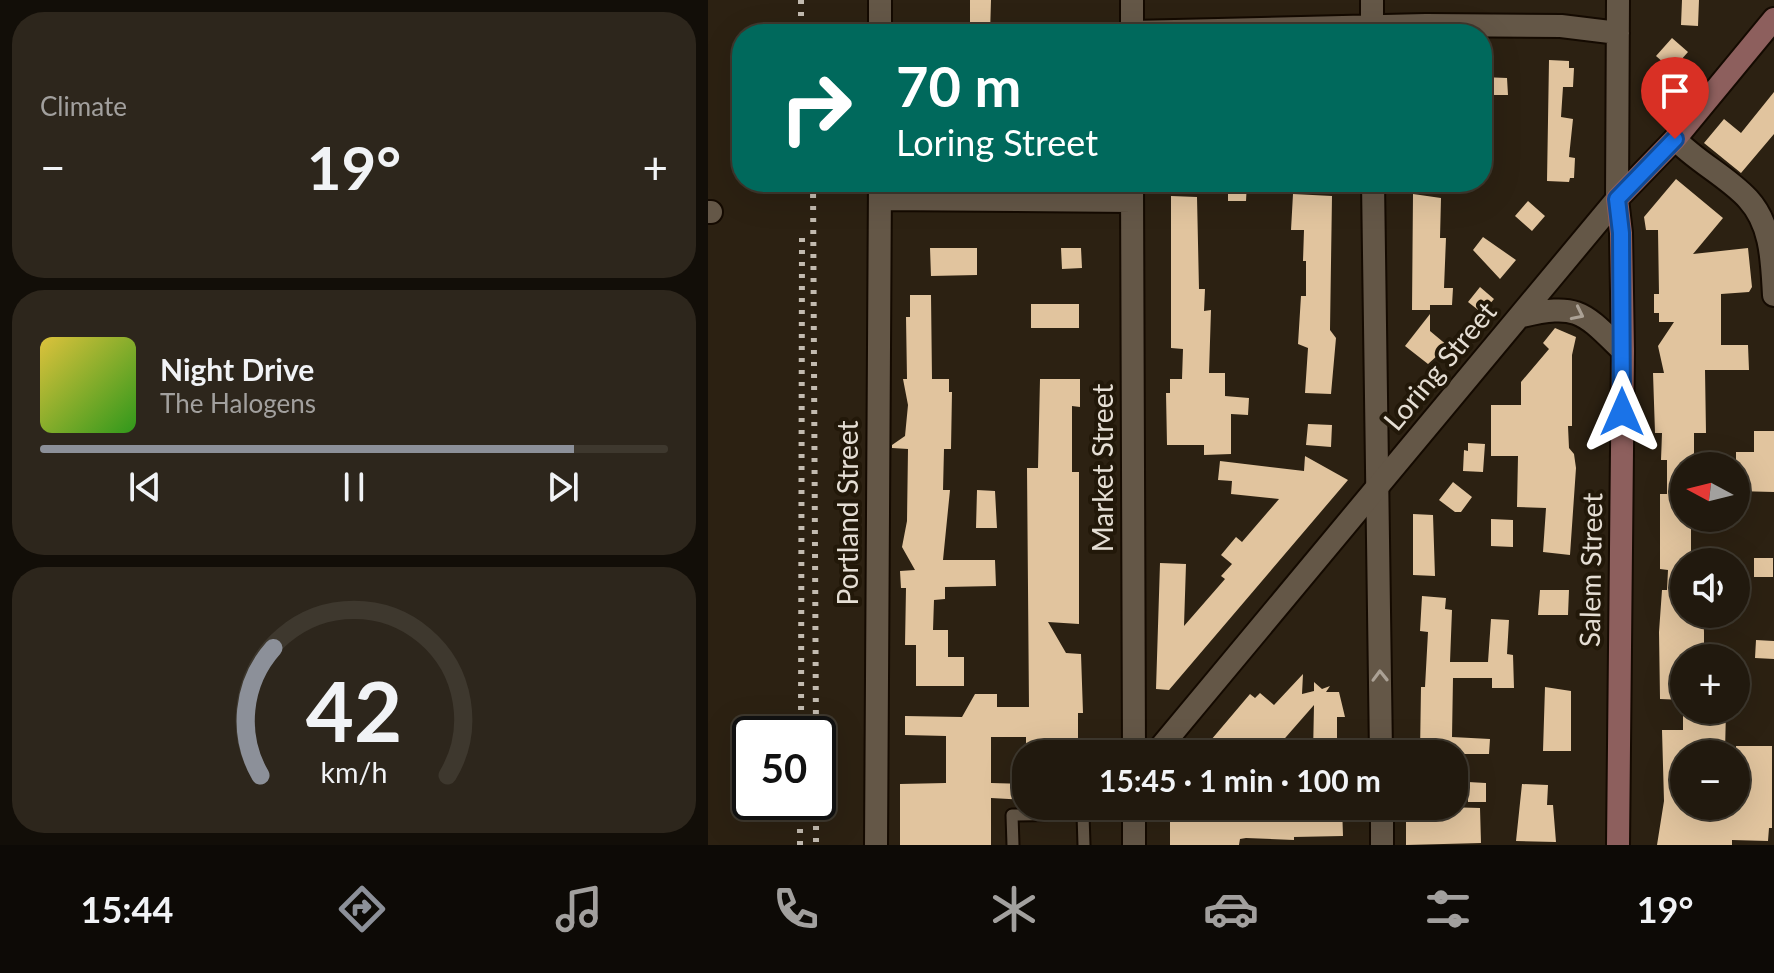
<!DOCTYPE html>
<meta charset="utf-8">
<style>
body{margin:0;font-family:Lato,sans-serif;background:#2d261c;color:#f1f3f6;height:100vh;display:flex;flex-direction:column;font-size:30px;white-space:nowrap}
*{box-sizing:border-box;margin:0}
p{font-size:26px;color:#a2a09e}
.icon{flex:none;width:44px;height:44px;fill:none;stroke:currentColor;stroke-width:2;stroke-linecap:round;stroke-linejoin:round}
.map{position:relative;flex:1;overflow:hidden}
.sheet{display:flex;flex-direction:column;gap:12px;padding:12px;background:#120e08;width:708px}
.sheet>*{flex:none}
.top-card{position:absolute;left:24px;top:24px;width:760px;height:168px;border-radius:32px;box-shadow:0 8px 32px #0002,0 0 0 2px #3e382e;background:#00695c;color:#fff;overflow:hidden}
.needle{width:52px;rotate:277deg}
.buttons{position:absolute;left:962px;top:452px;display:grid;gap:16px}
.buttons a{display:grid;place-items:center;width:80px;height:80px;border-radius:50%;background:#21190e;box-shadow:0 8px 32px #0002,0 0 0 2px #3e382e;font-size:40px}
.speed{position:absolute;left:24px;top:716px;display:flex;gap:16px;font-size:40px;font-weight:700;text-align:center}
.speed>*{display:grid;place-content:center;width:104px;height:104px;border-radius:50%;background:#21190e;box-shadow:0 8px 32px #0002,0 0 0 2px #3e382e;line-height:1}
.speed .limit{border:4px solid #111;border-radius:12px;background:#fff;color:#111}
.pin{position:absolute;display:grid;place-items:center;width:68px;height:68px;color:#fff;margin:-82px -34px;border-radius:50% 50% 50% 0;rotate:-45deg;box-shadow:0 0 8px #0007}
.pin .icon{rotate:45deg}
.me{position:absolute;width:88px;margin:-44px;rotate:0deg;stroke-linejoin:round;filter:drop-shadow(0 0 6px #0008)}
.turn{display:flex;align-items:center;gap:28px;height:168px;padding:0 32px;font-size:36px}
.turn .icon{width:104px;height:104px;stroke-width:2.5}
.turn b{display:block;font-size:56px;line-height:68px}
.big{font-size:60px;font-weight:700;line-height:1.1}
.sheet .tile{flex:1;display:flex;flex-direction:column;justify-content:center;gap:12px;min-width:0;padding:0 28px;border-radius:32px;background:#2d261c}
.sheet .dial{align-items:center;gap:0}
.dial svg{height:208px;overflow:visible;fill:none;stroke:#3e382e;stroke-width:7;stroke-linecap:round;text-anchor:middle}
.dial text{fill:#f1f3f6;stroke:none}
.song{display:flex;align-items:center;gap:24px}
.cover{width:96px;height:96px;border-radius:12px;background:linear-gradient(135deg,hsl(50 70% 55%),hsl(110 70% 35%))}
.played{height:8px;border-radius:4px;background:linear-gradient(90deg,#8c9099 85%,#3e382e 85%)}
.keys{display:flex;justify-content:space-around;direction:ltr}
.heat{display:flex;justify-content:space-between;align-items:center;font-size:44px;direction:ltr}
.trip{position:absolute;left:304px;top:740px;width:456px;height:80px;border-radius:32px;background:#21190e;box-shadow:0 8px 32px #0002,0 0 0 2px #3e382e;font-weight:700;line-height:80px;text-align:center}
.tab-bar{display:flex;height:128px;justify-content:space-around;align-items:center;background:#0d0a06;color:#a2a09e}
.tab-bar .icon{width:56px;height:56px}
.tab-bar .selected{color:#8c9099}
.tab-bar b{font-size:36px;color:#f1f3f6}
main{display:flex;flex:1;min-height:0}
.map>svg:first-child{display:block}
.building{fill:#e1c49e}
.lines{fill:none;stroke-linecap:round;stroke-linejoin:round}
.service-casing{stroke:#140a01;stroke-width:15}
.minor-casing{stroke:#140a01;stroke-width:26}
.tertiary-casing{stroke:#140a01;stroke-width:26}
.secondary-casing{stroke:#140a01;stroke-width:26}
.service{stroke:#645747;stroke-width:11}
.minor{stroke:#645747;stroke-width:22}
.tertiary{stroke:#645747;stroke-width:22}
.secondary{stroke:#8d5f5d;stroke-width:22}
.rail{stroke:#c3bbb0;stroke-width:6;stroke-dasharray:4 8;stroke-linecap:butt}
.oneway{stroke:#aba195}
.route-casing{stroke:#114b97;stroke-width:20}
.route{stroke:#1a73e8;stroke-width:14}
.labels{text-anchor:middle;stroke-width:8;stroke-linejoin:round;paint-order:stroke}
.street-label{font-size:28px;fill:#e5ded4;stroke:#221809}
</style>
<main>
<section class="sheet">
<div class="tile"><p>Climate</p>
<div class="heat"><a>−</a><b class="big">19°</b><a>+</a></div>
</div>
<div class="tile">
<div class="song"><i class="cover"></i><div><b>Night Drive</b><p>The Halogens</p></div></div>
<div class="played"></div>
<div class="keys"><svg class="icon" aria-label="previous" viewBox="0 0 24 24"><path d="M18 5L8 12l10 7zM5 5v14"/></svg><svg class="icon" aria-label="pause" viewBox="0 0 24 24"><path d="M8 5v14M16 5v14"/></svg><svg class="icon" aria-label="next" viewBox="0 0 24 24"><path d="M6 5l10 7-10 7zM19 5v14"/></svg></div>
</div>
<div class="tile dial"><svg viewBox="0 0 100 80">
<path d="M14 69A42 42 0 1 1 86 69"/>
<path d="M14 69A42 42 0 0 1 19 20" stroke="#8c9099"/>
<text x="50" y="56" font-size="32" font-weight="700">42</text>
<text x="50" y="72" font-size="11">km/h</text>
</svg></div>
</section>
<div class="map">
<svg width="1066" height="845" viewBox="0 0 1066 845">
<rect width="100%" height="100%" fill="#2c2112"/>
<path class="building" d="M 262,0 L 283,0 L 282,34 L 262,34 Z
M 974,0 L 991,0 L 990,26 L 973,25 Z
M 964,38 L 980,52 L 964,70 L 948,56 Z
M 841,60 L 861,61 L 861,68 L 866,68 L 865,87 L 855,87 L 853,117 L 865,119 L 861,157 L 867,158 L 866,178 L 862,178 L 861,182 L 839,181 Z
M 774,77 L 799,78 L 800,95 L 774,95 Z
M 1066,92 L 1066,134 L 1033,173 L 996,143 L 1016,119 L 1033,133 Z
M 968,179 L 1015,218 L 985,254 L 1040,248 L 1044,287 L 1041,292 L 1013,294 L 1013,345 L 1040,345 L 1041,370 L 997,370 L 998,433 L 986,433 L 986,466 L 976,466 L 976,518 L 983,518 L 983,562 L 976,562 L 976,614 L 995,614 L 996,632 L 996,657 L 976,657 L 976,700 L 952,699 L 951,632 L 954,590 L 959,590 L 960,570 L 952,569 L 952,494 L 959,494 L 959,460 L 953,460 L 954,433 L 947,433 L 945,373 L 956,373 L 950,346 L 966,322 L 951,322 L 951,313 L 946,313 L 946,294 L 951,294 L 950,230 L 938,230 L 936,217 Z
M 520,182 L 539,182 L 538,201 L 520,201 Z
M 585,194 L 624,196 L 622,330 L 628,338 L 623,394 L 597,393 L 600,348 L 590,344 L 593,296 L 598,296 L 598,261 L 595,261 L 596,230 L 583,230 Z
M 705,194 L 733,198 L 732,238 L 738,238 L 736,288 L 745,288 L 744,305 L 722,305 L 722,310 L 704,310 Z
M 463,196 L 489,197 L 491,289 L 497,289 L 496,311 L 503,310 L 501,373 L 517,373 L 517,396 L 541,398 L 540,415 L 523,414 L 523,454 L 496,455 L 496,445 L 459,445 L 458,393 L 462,393 L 462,379 L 474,379 L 475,349 L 463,348 Z
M 820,201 L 837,216 L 824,231 L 807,216 Z
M 775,237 L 808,260 L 792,279 L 765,250 Z
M 222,248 L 269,248 L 269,275 L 223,276 Z
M 353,248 L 373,248 L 374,268 L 354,269 Z
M 772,287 L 786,299 L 774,313 L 760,302 Z
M 202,295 L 223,295 L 224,379 L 241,379 L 241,392 L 244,392 L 243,449 L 236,449 L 235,490 L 242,490 L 235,560 L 287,560 L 288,586 L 237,587 L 237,599 L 226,600 L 225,630 L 240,630 L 240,657 L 256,657 L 256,686 L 208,686 L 208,645 L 197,645 L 198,588 L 193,588 L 192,571 L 207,570 L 194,547 L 199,521 L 200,449 L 184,448 L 184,445 L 197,436 L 200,405 L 195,379 L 199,379 L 198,317 L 202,317 Z
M 323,304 L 371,304 L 371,328 L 323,328 Z
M 722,314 L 722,331 L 740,346 L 720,364 L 697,346 Z
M 847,328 L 868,337 L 864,355 L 864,426 L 860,426 L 861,448 L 866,454 L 868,468 L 862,555 L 835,552 L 838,508 L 809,507 L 810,456 L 783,456 L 783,405 L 813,405 L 813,382 L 841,349 L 835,343 Z
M 332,379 L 372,379 L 372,407 L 364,406 L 364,472 L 371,472 L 371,624 L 340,622 L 358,653 L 373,654 L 375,713 L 370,713 L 370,754 L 318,752 L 318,737 L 283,737 L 283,783 L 318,784 L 318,800 L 283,798 L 283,845 L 192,845 L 192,784 L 238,783 L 238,736 L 197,735 L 197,716 L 254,717 L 267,694 L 289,694 L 289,707 L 321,707 L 319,468 L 330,468 Z
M 600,424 L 624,425 L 623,447 L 598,445 Z
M 1046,431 L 1066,431 L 1066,492 L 1028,491 L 1028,452 L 1046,452 Z
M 760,443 L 777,444 L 775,472 L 755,471 L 756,450 L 760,451 Z
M 597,456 L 640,480 L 461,690 L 448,689 L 452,563 L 478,564 L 476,626 L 517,579 L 513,576 L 524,564 L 513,555 L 528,537 L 534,542 L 571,499 L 523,494 L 524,481 L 510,480 L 512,461 L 596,471 Z
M 745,482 L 764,497 L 753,512 L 747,512 L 731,500 Z
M 269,490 L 287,491 L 289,528 L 268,528 Z
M 705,514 L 725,515 L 727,576 L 705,575 Z
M 783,519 L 805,520 L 805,547 L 783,546 Z
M 1046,558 L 1065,558 L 1065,577 L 1046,577 Z
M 832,590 L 861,590 L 860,615 L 830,615 Z
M 714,596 L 738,598 L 737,609 L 744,610 L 742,662 L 780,662 L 783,619 L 801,620 L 799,654 L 805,655 L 806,688 L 784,688 L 784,678 L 745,678 L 744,737 L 782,739 L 781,754 L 712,754 L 713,687 L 717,687 L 720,632 L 712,631 Z
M 1048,640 L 1066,641 L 1066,659 L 1047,658 Z
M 595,674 L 594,694 L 606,691 L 606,682 L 614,689 L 622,686 L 618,692 L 631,692 L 637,717 L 629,717 L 629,754 L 605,754 L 606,705 L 564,753 L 553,744 L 544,754 L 519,754 L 503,740 L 542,694 L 547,698 L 552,693 L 566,705 Z
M 837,687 L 863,691 L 863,751 L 835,751 Z
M 975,710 L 1018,710 L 1017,752 L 975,752 L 976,806 L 1035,806 L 1036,770 L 1028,770 L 1028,746 L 1064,746 L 1064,828 L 1061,828 L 1060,841 L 1024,840 L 1024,845 L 949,845 L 956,801 L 954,730 L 975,730 Z
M 760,782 L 778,783 L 778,802 L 760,802 Z
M 814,784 L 840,785 L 839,805 L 845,805 L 848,842 L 808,841 Z
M 462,806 L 601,810 L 601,807 L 634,806 L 635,836 L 586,837 L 586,840 L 538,838 L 532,839 L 531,845 L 462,845 Z
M 703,806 L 772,808 L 773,843 L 698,845 L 698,808 Z"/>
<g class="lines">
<defs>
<path id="service" d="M 305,845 L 304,815 L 375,814 L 376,845"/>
<path id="minor" d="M 172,0 L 172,34
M 424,32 L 718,25 L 853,26 L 910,33
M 424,34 L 424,0
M 664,34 L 664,0
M 967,139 C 989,162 1020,177 1040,199 C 1064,225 1064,262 1066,295
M 424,182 L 426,754
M 665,182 L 673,754
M 172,199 L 424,201
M 909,199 L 910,0
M 0,212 L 3,212
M 674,806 L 674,845
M 168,845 L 172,182"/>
<path id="tertiary" d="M 814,316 C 870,303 875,312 915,351
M 447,754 L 909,199
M 426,806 L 426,845"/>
<path id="secondary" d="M 910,845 L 915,351 L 913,233 L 909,199 L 967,139 L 1066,19"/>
</defs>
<use href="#service" class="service-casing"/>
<use href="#minor" class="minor-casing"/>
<use href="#tertiary" class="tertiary-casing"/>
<use href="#secondary" class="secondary-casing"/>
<use href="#service" class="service"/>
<use href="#minor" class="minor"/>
<use href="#tertiary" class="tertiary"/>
<use href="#secondary" class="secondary"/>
<path class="rail" d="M 93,0 L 93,34
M 105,182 L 108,734
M 93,734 L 94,238
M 108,802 L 108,845
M 92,845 L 92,802"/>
</g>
<defs><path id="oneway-chevron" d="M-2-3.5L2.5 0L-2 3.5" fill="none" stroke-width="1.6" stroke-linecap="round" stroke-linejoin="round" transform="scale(2)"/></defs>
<g class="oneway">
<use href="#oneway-chevron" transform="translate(870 314) rotate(26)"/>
<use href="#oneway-chevron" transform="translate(672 676) rotate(-91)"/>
</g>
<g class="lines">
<defs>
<path id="route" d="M 914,412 L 913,233 L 909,199 L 967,139"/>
</defs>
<use href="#route" class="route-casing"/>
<use href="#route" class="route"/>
</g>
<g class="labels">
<g class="street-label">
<text transform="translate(732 366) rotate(-50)" y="10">Loring Street</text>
<text transform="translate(395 468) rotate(-90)" y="10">Market Street</text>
<text transform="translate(140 513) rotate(-90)" y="10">Portland Street</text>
<text transform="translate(883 570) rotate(-89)" y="10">Salem Street</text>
</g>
</g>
</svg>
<div class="buttons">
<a><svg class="needle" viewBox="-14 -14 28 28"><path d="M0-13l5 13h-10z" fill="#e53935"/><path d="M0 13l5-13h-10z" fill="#a2a09e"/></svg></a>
<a><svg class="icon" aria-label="sound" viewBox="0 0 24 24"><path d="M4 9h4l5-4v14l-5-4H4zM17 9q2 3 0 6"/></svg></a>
<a>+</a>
<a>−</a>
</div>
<div class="speed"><div class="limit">50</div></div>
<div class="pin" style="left:967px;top:139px;background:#d93025"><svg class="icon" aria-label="arrive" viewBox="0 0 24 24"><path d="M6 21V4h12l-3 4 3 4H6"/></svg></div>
<svg class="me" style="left:914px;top:412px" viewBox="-20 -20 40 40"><path d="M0-17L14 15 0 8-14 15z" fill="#1a73e8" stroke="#fff" stroke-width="4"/></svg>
<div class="trip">15:45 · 1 min · 100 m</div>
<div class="top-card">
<div class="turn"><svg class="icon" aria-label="right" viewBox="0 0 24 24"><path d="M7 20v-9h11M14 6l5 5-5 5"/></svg><div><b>70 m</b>Loring Street</div></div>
</div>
</div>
</main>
<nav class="tab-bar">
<b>15:44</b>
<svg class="icon selected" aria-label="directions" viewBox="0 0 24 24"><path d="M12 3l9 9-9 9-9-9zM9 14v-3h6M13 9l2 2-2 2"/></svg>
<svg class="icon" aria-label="music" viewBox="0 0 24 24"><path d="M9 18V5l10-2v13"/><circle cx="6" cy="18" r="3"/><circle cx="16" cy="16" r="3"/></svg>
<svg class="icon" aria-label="phone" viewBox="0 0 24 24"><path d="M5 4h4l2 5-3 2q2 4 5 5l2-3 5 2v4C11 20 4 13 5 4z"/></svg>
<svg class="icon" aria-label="climate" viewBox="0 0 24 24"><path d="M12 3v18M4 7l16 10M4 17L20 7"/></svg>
<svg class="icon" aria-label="car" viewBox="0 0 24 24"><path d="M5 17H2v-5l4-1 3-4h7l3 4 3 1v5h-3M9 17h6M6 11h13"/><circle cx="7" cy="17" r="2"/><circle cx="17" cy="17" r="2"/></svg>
<svg class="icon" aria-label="filters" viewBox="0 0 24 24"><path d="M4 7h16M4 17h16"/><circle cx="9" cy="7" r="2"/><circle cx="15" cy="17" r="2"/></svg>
<b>19°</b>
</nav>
